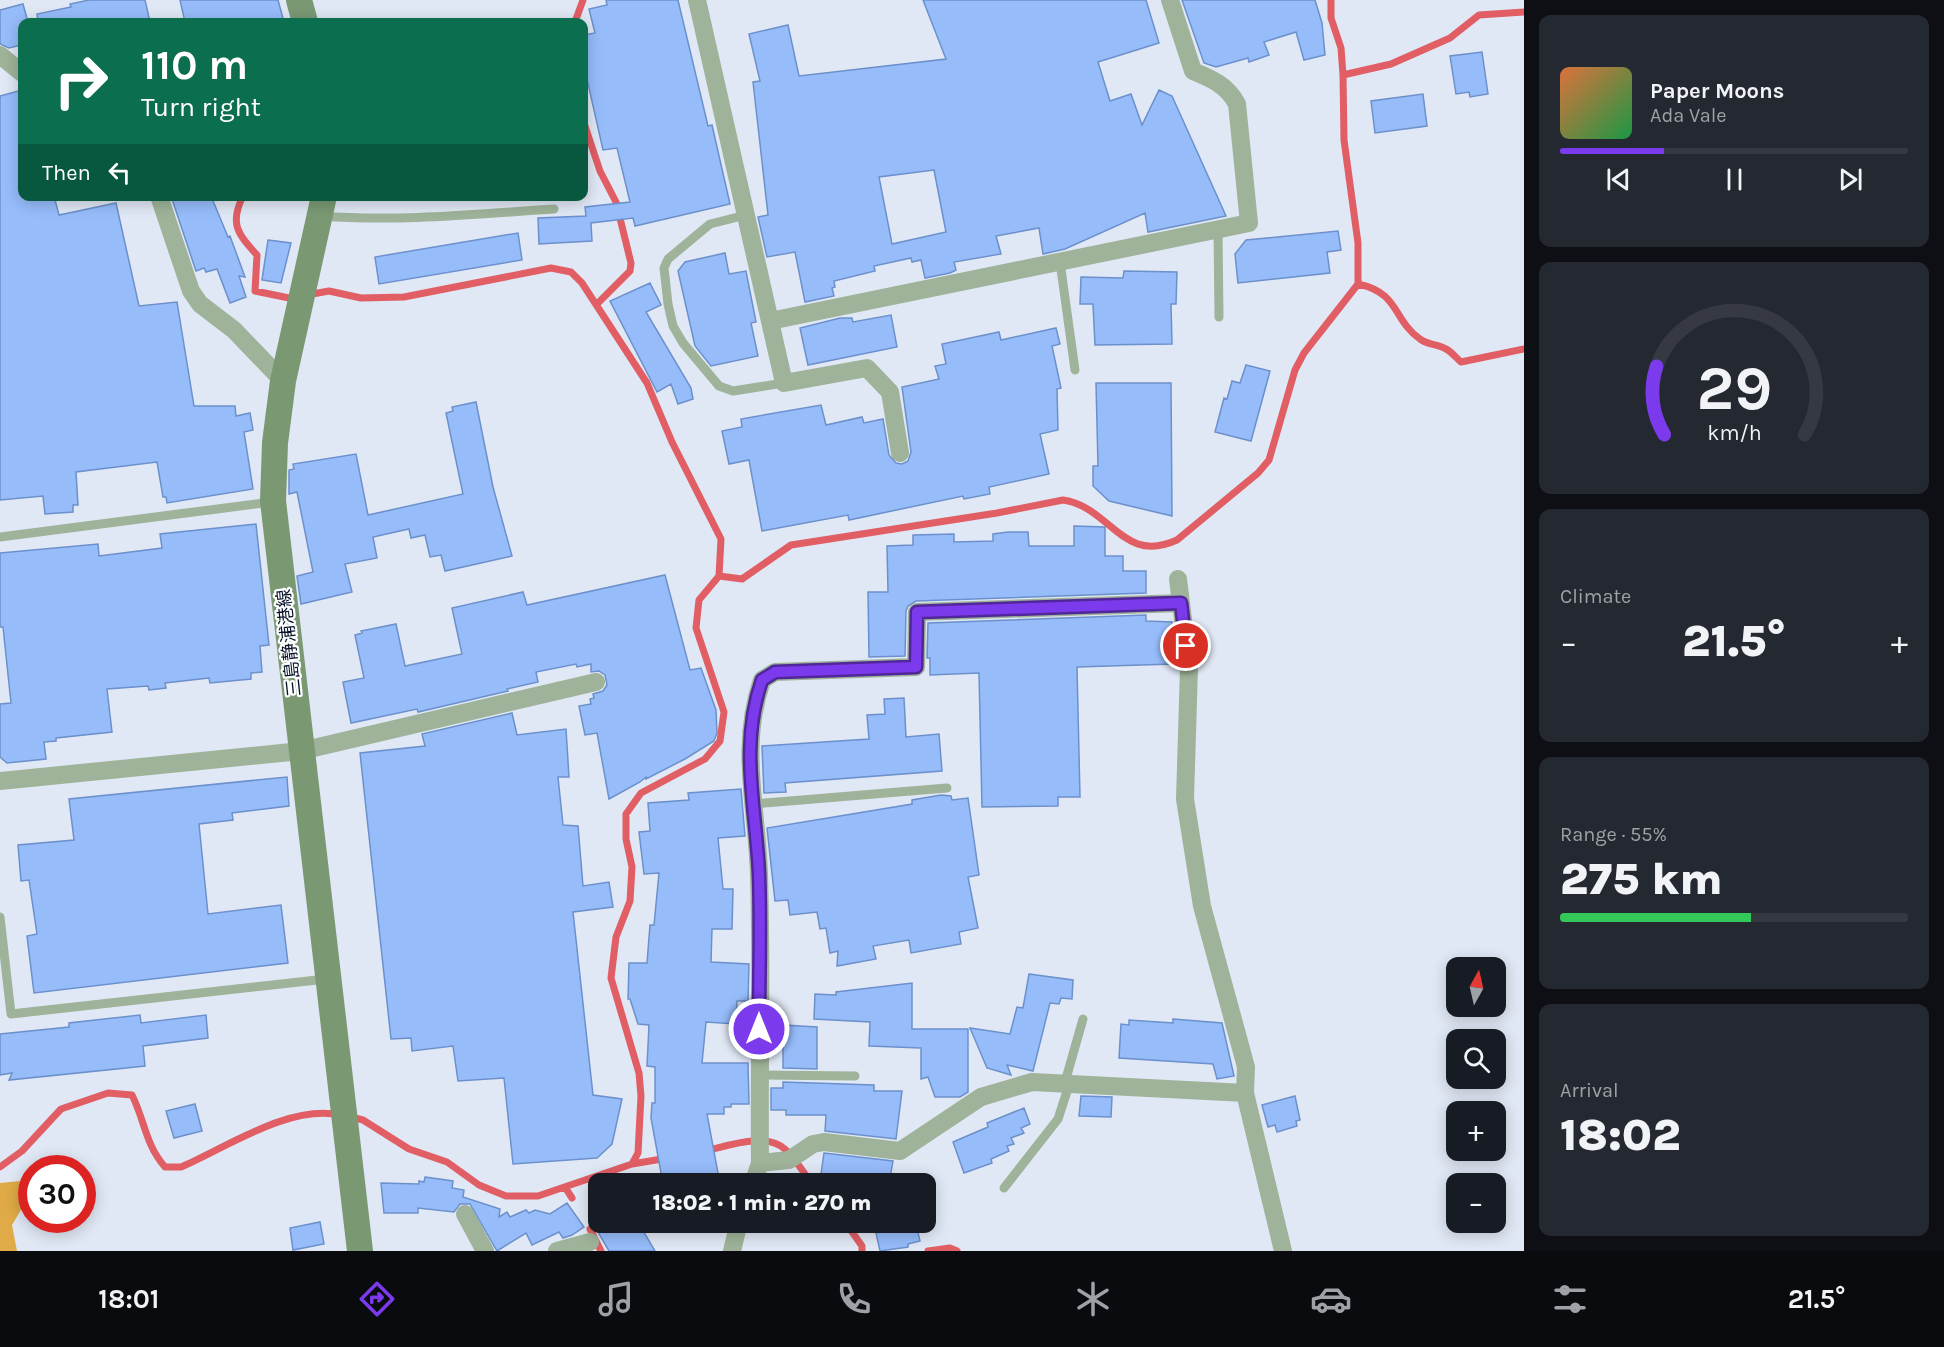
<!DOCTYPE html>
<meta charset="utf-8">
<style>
body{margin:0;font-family:Karla,"Noto Sans JP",sans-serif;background:#242831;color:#f1f3f6;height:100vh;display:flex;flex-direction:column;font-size:22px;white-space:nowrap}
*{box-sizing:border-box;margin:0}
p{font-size:20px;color:#9ea1a6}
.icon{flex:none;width:33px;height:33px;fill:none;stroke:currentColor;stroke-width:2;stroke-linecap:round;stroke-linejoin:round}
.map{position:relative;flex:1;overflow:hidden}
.details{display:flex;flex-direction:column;gap:15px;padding:15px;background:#0d0f14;width:420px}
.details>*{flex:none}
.hud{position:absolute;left:18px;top:18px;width:570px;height:183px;border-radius:12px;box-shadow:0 3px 15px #0003;background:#0b6e4f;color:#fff;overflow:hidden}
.needle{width:39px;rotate:8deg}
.buttons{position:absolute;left:1446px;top:957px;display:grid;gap:12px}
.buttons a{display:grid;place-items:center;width:60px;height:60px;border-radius:12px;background:#171b24;box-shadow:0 3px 15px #0003;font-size:30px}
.speed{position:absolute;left:18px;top:1155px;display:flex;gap:12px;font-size:30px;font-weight:700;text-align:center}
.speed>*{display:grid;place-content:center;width:78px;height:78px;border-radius:50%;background:#171b24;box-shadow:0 3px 15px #0003;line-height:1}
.speed .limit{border:9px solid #d22;background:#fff;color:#111}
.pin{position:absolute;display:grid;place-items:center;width:51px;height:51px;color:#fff;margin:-26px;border:3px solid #fff;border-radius:50%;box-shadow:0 2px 6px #0007}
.me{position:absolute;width:66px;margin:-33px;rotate:0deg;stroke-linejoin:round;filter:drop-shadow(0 0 4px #0008)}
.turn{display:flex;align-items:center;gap:21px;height:126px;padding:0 24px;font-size:27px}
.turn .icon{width:78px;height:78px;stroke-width:2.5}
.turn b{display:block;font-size:42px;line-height:51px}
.then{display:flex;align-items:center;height:57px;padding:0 24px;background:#0003;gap:12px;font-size:22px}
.big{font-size:45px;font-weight:800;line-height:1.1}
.details .tile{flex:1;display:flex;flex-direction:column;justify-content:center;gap:9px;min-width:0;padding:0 21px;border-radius:12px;background:#242831}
.details .dial{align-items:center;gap:0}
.dial svg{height:156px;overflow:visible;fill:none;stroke:#363941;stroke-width:7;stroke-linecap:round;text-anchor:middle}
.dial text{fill:#f1f3f6;stroke:none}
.song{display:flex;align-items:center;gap:18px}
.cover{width:72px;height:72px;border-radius:9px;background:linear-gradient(135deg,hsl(20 70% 55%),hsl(140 70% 35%))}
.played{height:6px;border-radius:3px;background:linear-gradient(90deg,#7c3aed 30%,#363941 30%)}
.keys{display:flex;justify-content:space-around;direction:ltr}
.heat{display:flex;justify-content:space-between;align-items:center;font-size:33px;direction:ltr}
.charge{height:9px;border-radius:4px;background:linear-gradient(90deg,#34c759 55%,#363941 0)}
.trip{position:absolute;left:588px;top:1173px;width:348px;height:60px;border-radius:12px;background:#171b24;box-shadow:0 3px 15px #0003;font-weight:800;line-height:60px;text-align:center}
.dock{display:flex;height:96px;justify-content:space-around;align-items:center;background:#090b0e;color:#9ea1a6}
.dock .icon{width:42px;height:42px}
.dock .current{color:#7c3aed}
.dock b{font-size:27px;color:#f1f3f6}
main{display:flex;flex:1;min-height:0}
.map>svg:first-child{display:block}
.forest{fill:#dfaa47}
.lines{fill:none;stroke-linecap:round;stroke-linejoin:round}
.stream{stroke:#e05e64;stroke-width:7}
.building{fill:#96bcfa;stroke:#6c90cb;stroke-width:1.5;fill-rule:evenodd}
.service{stroke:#9eb399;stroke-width:9}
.minor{stroke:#9eb399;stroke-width:18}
.secondary{stroke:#7a9973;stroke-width:26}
.route-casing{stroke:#51269a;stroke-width:15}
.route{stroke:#7c3aed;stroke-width:10}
.labels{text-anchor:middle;stroke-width:4.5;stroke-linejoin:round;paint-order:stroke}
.street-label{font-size:18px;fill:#061329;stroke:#fff}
</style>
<main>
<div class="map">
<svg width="1524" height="1251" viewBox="0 0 1524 1251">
<rect width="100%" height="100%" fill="#e0e8f5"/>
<path class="forest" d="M 20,1181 L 22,1208 L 12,1225 L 17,1251 L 0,1251 L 0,1183 Z"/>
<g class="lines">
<path class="stream" d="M 575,22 L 583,0
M 1343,75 L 1391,64 L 1450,38 L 1479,15 L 1524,12
M 584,123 L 600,171 L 616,202 L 631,263 L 630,271 L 597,304
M 243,196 C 229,224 238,234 257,255 L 255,291 L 289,298 L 296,297
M 1358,284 C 1400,293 1392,319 1420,339 C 1427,345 1438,344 1446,349 C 1452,352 1456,358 1461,362 L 1524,349
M 307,295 L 329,291 L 361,298 L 404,297 L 551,268 L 571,272 L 582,283 L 647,383 L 672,442 L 721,539 L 719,576 L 699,600 L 696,628 L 724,712 L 720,741 L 705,759 L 641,793 L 626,814 L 626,839 L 632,867 L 630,901 L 616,937 L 611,978 L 639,1073 L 641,1096 L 638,1153 L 632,1164 L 538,1196 L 506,1196 L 479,1185 L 447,1162 L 409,1149 L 363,1120 L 351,1117
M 719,576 L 742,579 L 791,545 L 997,513 L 1063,500 C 1111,507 1122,565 1177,540 L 1258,473 L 1269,460 L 1295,370 L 1304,353 L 1358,284 L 1358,243 L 1344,140 L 1343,75 L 1341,48 L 1331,18 L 1331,0
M 705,1151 C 728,1146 767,1131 786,1150 C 796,1160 804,1173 812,1184
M 632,1164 L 668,1158
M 0,1167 L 22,1151 L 61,1109 L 108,1093 L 132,1095 C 145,1121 145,1144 165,1167 L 181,1167 C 227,1147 290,1104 340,1115
M 565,1187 L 572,1198
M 845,1222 L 862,1246 L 862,1251
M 590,1229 L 601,1251
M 928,1251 L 950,1248 L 957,1251"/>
</g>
<path class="building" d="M 89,0 L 145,0 L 150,22 L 38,22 L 37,14 L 71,7 L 70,4 Z
M 180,0 L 278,0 L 284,22 L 185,22 Z
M 606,0 L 678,0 L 708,126 L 712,125 L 730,204 L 635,226 L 633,218 L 591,223 L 592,241 L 539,244 L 538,218 L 586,216 L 585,207 L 630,202 L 617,148 L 603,150 L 584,66 L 584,35 L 595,33 L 589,9 L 607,5 Z
M 923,0 L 1146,0 L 1159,43 L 1098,62 L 1110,101 L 1131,94 L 1142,125 L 1159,90 L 1172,96 L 1226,216 L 1148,232 L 1145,213 L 1065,249 L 1043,254 L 1039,228 L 996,236 L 1001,254 L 954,262 L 956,270 L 950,273 L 925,278 L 921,260 L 912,262 L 911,258 L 874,266 L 875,271 L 834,281 L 835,287 L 832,288 L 834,296 L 805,302 L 795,252 L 767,257 L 758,217 L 768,215 L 753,82 L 760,81 L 749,34 L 788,25 L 799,76 L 946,59 ZM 934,170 L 946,232 L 892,244 L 879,177 Z
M 1182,0 L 1315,0 L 1322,23 L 1325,55 L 1304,60 L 1296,32 L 1264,42 L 1269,55 L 1249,62 L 1248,58 L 1216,67 L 1204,63 Z
M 23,4 L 28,22 L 22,22 L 22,45 L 9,48 L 0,44 L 0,10 Z
M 1482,52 L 1488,94 L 1470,97 L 1469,92 L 1456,94 L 1450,56 Z
M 22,90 L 22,196 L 54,196 L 59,215 L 116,203 L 139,306 L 177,302 L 194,406 L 235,406 L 236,416 L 250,413 L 253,430 L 244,432 L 253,489 L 167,503 L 166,497 L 163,497 L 157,462 L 76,472 L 78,505 L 73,505 L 73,512 L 45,514 L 43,496 L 0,500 L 0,96 Z
M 1423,94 L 1427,126 L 1375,133 L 1371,101 Z
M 171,196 L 211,196 L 228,237 L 230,236 L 245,277 L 239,276 L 246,297 L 230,303 L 217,269 L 206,272 L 204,268 L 196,271 Z
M 1338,231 L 1341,250 L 1327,252 L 1330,273 L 1238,283 L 1235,254 L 1246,240 Z
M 518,233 L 522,260 L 379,284 L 375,257 Z
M 268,240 L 291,243 L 281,283 L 262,280 Z
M 725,253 L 729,274 L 746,271 L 756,322 L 751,323 L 758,356 L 711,366 L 695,346 L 678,271 L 685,262 Z
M 1124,271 L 1177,272 L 1176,304 L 1171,304 L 1172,344 L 1095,345 L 1093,304 L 1080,304 L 1081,277 L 1123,278 Z
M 650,283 L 661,305 L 646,312 L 691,388 L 693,399 L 678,404 L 671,384 L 657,392 L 610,301 Z
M 891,315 L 897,347 L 808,365 L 800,328 L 840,318 L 852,318 L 853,322 Z
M 1056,328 L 1060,344 L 1052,346 L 1061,388 L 1057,389 L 1058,430 L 1040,434 L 1049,474 L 989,487 L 990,494 L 964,499 L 963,496 L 849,520 L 848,515 L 762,531 L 749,460 L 729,464 L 722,431 L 742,427 L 741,419 L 821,405 L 826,425 L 862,417 L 864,423 L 883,419 L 889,455 L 896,463 L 902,464 L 908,461 L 911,452 L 902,387 L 939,379 L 935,366 L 946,364 L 942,344 L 999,332 L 1001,340 Z
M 1246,365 L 1270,371 L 1251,441 L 1215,432 L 1224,398 L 1227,399 L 1232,381 L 1240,383 Z
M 1096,383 L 1171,383 L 1172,516 L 1109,501 L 1093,486 L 1093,466 L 1098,466 Z
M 476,402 L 493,487 L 512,556 L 445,571 L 441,555 L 430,557 L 425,535 L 411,538 L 409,529 L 373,537 L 377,558 L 345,564 L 352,592 L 301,604 L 297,576 L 313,572 L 297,492 L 289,494 L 289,470 L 294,469 L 293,464 L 356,454 L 368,515 L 463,494 L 446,413 L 453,411 L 452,407 Z
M 256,524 L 269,645 L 260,646 L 262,672 L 251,673 L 251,679 L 210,683 L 209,678 L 165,683 L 166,688 L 149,690 L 148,686 L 107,689 L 112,732 L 56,738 L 56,741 L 44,742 L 46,759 L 7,763 L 0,757 L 0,704 L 11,703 L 3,627 L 0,627 L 0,553 L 98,544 L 99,556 L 162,548 L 160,534 Z
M 1074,526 L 1105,527 L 1105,556 L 1123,556 L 1123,571 L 1146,571 L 1146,593 L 916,601 L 908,606 L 906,611 L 905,656 L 869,657 L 868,592 L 888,592 L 887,546 L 913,545 L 913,535 L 954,534 L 954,542 L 993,541 L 993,534 L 1008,532 L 1028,532 L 1029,546 L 1074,546 Z
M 665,575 L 690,670 L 701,668 L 716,710 L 717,733 L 714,741 L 685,759 L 646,779 L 646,777 L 640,782 L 609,799 L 597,733 L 585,735 L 579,706 L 591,704 L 590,699 L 594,698 L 593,694 L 603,691 L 607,685 L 605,675 L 599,671 L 591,672 L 591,664 L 577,667 L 576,664 L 536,672 L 538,682 L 507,689 L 508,691 L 418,712 L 417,709 L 351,723 L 343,682 L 364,678 L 355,635 L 362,633 L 361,631 L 396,624 L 405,666 L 462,654 L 452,608 L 523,592 L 527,605 Z
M 1146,615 L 1146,621 L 1172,622 L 1173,664 L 1077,667 L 1080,797 L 1058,797 L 1058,806 L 982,807 L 979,673 L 930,675 L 930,658 L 927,658 L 928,623 Z
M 904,698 L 906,737 L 939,734 L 942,771 L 785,783 L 786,792 L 764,793 L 762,746 L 869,739 L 867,715 L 885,714 L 884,699 Z
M 512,713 L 517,735 L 566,729 L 569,777 L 558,777 L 563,825 L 578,826 L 583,886 L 609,882 L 613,907 L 573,912 L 593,1095 L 622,1099 L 612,1144 L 597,1158 L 513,1164 L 504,1078 L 458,1081 L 453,1046 L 412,1051 L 411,1038 L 391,1039 L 360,753 L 425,746 L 422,734 Z
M 287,777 L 289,806 L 232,813 L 233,820 L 199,824 L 208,914 L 281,905 L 288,963 L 34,993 L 27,936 L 37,934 L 29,880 L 21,881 L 18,845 L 74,840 L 69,799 Z
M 741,789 L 745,836 L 718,838 L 723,889 L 733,889 L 732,929 L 712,929 L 711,962 L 749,964 L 748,1001 L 737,1001 L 736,1024 L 706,1022 L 702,1063 L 748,1063 L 749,1104 L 731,1104 L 731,1107 L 724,1107 L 724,1114 L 707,1114 L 720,1184 L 663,1184 L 651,1118 L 652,1103 L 655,1103 L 655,1067 L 647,1066 L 649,1025 L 638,1024 L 630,999 L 628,999 L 629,963 L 647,963 L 650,925 L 654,925 L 659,873 L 644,874 L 639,832 L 650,831 L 648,803 L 689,800 L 688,793 Z
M 941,795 L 951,796 L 952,800 L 968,798 L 979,875 L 968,877 L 978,928 L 959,932 L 961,944 L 911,953 L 909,940 L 873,946 L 876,959 L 837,966 L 838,951 L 830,953 L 826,928 L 820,929 L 817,912 L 790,915 L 788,900 L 775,901 L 767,828 L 912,804 L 912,800 Z
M 1029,974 L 1073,980 L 1072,999 L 1061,998 L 1059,1004 L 1050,1003 L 1033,1071 L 1007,1065 L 1011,1075 L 987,1068 L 970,1028 L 1010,1034 L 1017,1007 L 1023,1008 Z
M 912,983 L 912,1029 L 968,1029 L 968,1092 L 960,1097 L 935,1097 L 928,1077 L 921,1079 L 921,1048 L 869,1046 L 870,1022 L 814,1019 L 815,994 L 836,995 L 836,992 Z
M 140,1015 L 141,1023 L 206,1015 L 208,1038 L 143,1046 L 145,1066 L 9,1080 L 12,1073 L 0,1075 L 0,1034 L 69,1027 L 69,1023 Z
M 1173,1019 L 1222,1023 L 1234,1076 L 1217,1079 L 1213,1064 L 1119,1058 L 1121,1024 L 1129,1025 L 1129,1020 L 1173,1023 Z
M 783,1025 L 817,1027 L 817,1069 L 783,1068 Z
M 783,1082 L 874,1085 L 874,1091 L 902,1091 L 896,1139 L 825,1131 L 826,1115 L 786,1115 L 786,1110 L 771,1110 L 771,1088 L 783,1088 Z
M 1081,1096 L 1112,1097 L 1111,1117 L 1079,1116 Z
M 1295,1096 L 1300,1120 L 1296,1121 L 1297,1126 L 1277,1132 L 1275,1125 L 1268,1127 L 1262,1105 Z
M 195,1104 L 202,1131 L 174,1138 L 166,1111 Z
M 1024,1108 L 1030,1124 L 1021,1128 L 1024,1133 L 1011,1138 L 1014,1144 L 1007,1146 L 1009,1151 L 991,1159 L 992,1163 L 964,1173 L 953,1142 L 988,1127 L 987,1123 Z
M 824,1153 L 893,1161 L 889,1184 L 827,1184 L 820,1181 Z
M 425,1177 L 453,1181 L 452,1188 L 464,1190 L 463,1197 L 500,1209 L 499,1217 L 507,1212 L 510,1217 L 526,1210 L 529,1213 L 535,1210 L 550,1214 L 567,1203 L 584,1227 L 572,1235 L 563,1238 L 559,1232 L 532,1245 L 526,1233 L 497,1251 L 470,1204 L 460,1204 L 454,1212 L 418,1208 L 418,1213 L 384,1213 L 381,1183 L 419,1184 L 419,1181 L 424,1182 Z
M 320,1222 L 324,1244 L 293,1250 L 290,1228 Z
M 592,1222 L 638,1222 L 655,1251 L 609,1251 Z
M 916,1224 L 920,1241 L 908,1244 L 908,1247 L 880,1251 L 876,1233 Z"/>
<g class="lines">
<path class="service" d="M 746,215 L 710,224 L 668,259 L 664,268 L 668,304 L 673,326 L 683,343 L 719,386 L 733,391 L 784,383
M 321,216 C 398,222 477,214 554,209
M 1218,230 L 1219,317
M 1060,262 L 1075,370
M 0,537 L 271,502
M 753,804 L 947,788
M 0,917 L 11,1014 L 326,979
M 759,1075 L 855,1076
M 1065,1082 L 1083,1019
M 1004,1188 L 1058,1119 L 1070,1082"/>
<path class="minor" d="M 697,0 L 784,383 L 867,368 L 890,392 L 900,453
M 0,55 L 22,73
M 159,196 L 191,291 L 200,304 L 234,330 L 283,381
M 770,321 L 1249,223 L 1237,104 C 1227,85 1212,79 1193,71 L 1170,0
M 1178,579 L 1189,668 L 1185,799 L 1202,906 L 1246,1067 L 1245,1093 L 1283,1251
M 0,781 L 301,751 L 596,682
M 760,1163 L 789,1160 L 813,1144 L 824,1142 L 900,1151 L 981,1097 L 1032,1082 L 1245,1093
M 753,1184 L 760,1163 C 759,1067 762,971 759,875 C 757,806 739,748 762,680 L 775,672 L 916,667 L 917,612 L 1181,603
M 465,1214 L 485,1251
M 557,1251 L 590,1242
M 732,1251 L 739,1222"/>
<path class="secondary" d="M 299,0 L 305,22
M 324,196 L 283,381 L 275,443 L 273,501 L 360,1251"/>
</g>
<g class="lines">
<defs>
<path id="route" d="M 759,1029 C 759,977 761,925 759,874 C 756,807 739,746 762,680 L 775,672 L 916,667 L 917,612 L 1181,603 L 1186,646"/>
</defs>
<use href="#route" class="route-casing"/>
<use href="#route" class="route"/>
</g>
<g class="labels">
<g class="street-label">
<text transform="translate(289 643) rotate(-96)" y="6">三島静浦港線</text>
</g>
</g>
</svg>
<div class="buttons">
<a><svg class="needle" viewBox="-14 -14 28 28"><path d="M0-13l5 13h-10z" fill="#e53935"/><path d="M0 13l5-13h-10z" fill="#9ea1a6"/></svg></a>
<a><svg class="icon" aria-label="search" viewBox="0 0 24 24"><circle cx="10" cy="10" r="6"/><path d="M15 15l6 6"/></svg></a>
<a>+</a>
<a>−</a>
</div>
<div class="speed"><div class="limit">30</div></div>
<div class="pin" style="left:1186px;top:646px;background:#d93025"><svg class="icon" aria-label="arrive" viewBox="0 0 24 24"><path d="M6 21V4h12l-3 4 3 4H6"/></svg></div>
<svg class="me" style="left:759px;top:1029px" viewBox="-20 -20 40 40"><circle r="17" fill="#7c3aed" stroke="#fff" stroke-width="3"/><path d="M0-11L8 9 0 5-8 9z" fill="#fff"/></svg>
<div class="trip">18:02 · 1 min · 270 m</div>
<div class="hud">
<div class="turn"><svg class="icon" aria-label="right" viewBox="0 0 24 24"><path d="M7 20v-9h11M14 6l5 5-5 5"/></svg><div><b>110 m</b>Turn right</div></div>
<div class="then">Then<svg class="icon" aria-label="left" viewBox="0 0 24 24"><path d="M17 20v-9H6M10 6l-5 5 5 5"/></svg></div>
</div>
</div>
<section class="details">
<div class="tile">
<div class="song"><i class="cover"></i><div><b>Paper Moons</b><p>Ada Vale</p></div></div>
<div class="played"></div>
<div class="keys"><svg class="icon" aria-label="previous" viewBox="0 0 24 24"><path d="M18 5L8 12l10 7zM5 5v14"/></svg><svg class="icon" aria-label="pause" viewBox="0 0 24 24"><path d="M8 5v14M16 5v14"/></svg><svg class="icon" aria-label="next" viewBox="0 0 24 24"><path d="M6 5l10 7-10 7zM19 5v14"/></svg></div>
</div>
<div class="tile dial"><svg viewBox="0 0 100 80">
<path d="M14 69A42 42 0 1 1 86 69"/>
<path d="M14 69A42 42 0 0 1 10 34" stroke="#7c3aed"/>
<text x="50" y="56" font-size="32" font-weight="700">29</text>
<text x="50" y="72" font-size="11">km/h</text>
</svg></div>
<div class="tile"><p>Climate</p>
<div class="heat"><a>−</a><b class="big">21.5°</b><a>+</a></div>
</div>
<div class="tile"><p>Range · 55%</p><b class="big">275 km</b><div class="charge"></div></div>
<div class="tile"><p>Arrival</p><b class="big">18:02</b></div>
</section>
</main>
<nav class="dock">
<b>18:01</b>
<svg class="icon current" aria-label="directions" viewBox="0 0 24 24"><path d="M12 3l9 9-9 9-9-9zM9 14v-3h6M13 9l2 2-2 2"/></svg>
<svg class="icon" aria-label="music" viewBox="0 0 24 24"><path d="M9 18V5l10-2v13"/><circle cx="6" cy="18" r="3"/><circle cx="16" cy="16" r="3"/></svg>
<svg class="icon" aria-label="phone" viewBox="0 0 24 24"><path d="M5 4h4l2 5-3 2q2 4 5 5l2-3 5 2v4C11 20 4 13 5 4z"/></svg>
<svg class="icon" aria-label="climate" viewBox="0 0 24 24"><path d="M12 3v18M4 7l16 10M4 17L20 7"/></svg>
<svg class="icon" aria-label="car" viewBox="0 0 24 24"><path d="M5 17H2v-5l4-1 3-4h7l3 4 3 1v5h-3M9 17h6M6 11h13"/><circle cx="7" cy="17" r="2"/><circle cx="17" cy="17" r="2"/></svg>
<svg class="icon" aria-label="filters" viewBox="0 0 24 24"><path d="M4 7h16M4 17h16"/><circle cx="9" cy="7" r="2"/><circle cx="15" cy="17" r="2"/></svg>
<b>21.5°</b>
</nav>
